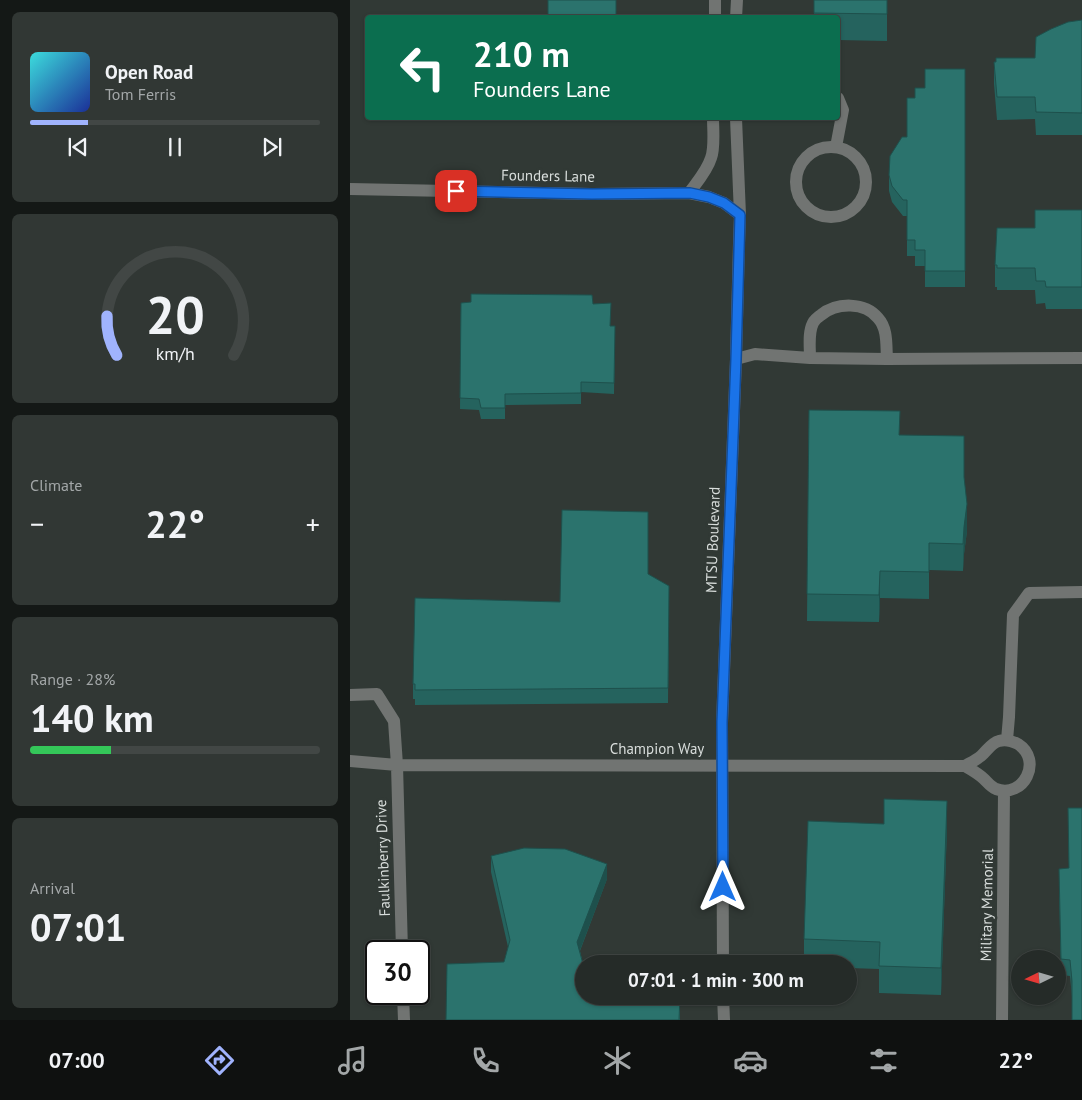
<!DOCTYPE html>
<meta charset="utf-8">
<style>
body{margin:0;font-family:"PT Sans",sans-serif;background:#313734;color:#f1f3f6;height:100vh;display:flex;flex-direction:column;font-size:19px;white-space:nowrap}
*{box-sizing:border-box;margin:0}
p{font-size:16px;color:#a3a7a8}
.icon{flex:none;width:28px;height:28px;fill:none;stroke:currentColor;stroke-width:2;stroke-linecap:round;stroke-linejoin:round}
.map{position:relative;flex:1;overflow:hidden}
.panel{display:flex;flex-direction:column;gap:12px;padding:12px;background:#141816;width:350px}
.panel>*{flex:none}
.banner{position:absolute;left:15px;top:15px;width:475px;height:105px;border-radius:5px;box-shadow:0 1px 4px #0004,0 0 0 1px #424745;background:#0b6e4f;color:#fff;overflow:hidden}
.needle{width:32px;rotate:265deg}
.buttons{position:absolute;left:661px;top:950px;display:grid;gap:10px}
.buttons a{display:grid;place-items:center;width:55px;height:55px;border-radius:50%;background:#252b28;box-shadow:0 1px 4px #0004,0 0 0 1px #424745;font-size:25px}
.speed{position:absolute;left:15px;top:940px;display:flex;gap:10px;font-size:25px;font-weight:700;text-align:center}
.speed>*{display:grid;place-content:center;width:65px;height:65px;border-radius:50%;background:#252b28;box-shadow:0 1px 4px #0004,0 0 0 1px #424745;line-height:1}
.speed .limit{border:2px solid #111;border-radius:8px;background:#fff;color:#111}
.pin{position:absolute;display:grid;place-items:center;width:42px;height:42px;color:#fff;margin:-21px;border-radius:10px;box-shadow:0 2px 8px #0006}
.me{position:absolute;width:55px;margin:-28px;rotate:0deg;stroke-linejoin:round;filter:drop-shadow(0 0 4px #0008)}
.turn{display:flex;align-items:center;gap:18px;height:105px;padding:0 25px;font-size:22px}
.turn .icon{width:65px;height:65px;stroke-width:2.5}
.turn b{display:block;font-size:35px;line-height:42px}
.big{font-size:38px;font-weight:600;line-height:1.1}
.panel .tile{flex:1;display:flex;flex-direction:column;justify-content:center;gap:8px;min-width:0;padding:0 18px;border-radius:8px;background:#313734}
.panel .dial{align-items:center;gap:0}
.dial svg{height:130px;overflow:visible;fill:none;stroke:#424745;stroke-width:7;stroke-linecap:round;text-anchor:middle}
.dial text{fill:#f1f3f6;stroke:none}
.song{display:flex;align-items:center;gap:15px}
.cover{width:60px;height:60px;border-radius:8px;background:linear-gradient(135deg,hsl(180 70% 55%),hsl(230 70% 35%))}
.played{height:5px;border-radius:2px;background:linear-gradient(90deg,#a0b3fd 20%,#424745 20%)}
.keys{display:flex;justify-content:space-around;direction:ltr}
.heat{display:flex;justify-content:space-between;align-items:center;font-size:28px;direction:ltr}
.charge{height:8px;border-radius:4px;background:linear-gradient(90deg,#34c759 28%,#424745 0)}
.trip{position:absolute;left:225px;top:955px;width:282px;height:50px;border-radius:25px;background:#252b28;box-shadow:0 1px 4px #0004,0 0 0 1px #424745;font-weight:600;line-height:50px;text-align:center}
.tabs{display:flex;height:80px;justify-content:space-around;align-items:center;background:#0f1110;color:#a3a7a8}
.tabs .icon{width:35px;height:35px}
.tabs .active{color:#a0b3fd}
.tabs b{font-size:22px;color:#f1f3f6}
main{display:flex;flex:1;min-height:0}
.map>svg:first-child{display:block}
.lines{fill:none;stroke-linecap:round;stroke-linejoin:round}
.minor{stroke:#717472;stroke-width:12}
.wall{fill:#25635e}
.shaded-wall{fill:#1e504c}
.building{fill:#2b736d;stroke:#1e504c}
.route-casing{stroke:#114b97;stroke-width:12}
.route{stroke:#1a73e8;stroke-width:9}
.labels{text-anchor:middle;stroke-width:5;stroke-linejoin:round;paint-order:stroke}
.street-label{font-size:15px;fill:#d8dddb;stroke:#313935}
</style>
<main>
<section class="panel">
<div class="tile">
<div class="song"><i class="cover"></i><div><b>Open Road</b><p>Tom Ferris</p></div></div>
<div class="played"></div>
<div class="keys"><svg class="icon" aria-label="previous" viewBox="0 0 24 24"><path d="M18 5L8 12l10 7zM5 5v14"/></svg><svg class="icon" aria-label="pause" viewBox="0 0 24 24"><path d="M8 5v14M16 5v14"/></svg><svg class="icon" aria-label="next" viewBox="0 0 24 24"><path d="M6 5l10 7-10 7zM19 5v14"/></svg></div>
</div>
<div class="tile dial"><svg viewBox="0 0 100 80">
<path d="M14 69A42 42 0 1 1 86 69"/>
<path d="M14 69A42 42 0 0 1 8 45" stroke="#a0b3fd"/>
<text x="50" y="56" font-size="32" font-weight="700">20</text>
<text x="50" y="72" font-size="11">km/h</text>
</svg></div>
<div class="tile"><p>Climate</p>
<div class="heat"><a>−</a><b class="big">22°</b><a>+</a></div>
</div>
<div class="tile"><p>Range · 28%</p><b class="big">140 km</b><div class="charge"></div></div>
<div class="tile"><p>Arrival</p><b class="big">07:01</b></div>
</section>
<div class="map">
<svg width="732" height="1020" viewBox="0 0 732 1020">
<rect width="100%" height="100%" fill="#313935"/>
<g class="lines">
<path class="minor" d="M 365,18 L 365,0
M 386,18 L 387,0
M 486,147 L 493,110 L 488,98
M446 182a35 35 0 1 1 70 0a35 35 0 1 1-70 0Z
M 0,189 L 242,194 L 339,193 L 359,197 L 374,203 L 390,215
M 339,193 C 347,182 357,171 361,158 C 365,148 363,129 363,118
M 460,358 L 537,359 L 732,358
M 386,359 L 405,354 L 460,358 C 460,346 458,333 463,323 C 465,319 468,317 471,315 C 487,302 515,302 528,318 C 538,329 536,345 537,359
M 0,695 L 27,694 L 44,721 L 47,765 L 52,951
M 657,740 L 659,717 L 663,615 L 679,593 L 732,592
M 0,761 L 47,765 L 615,766 C 622,770 629,774 634,779 C 638,783 641,787 646,789 C 674,799 693,760 668,744 C 662,741 655,739 649,741 C 641,743 637,751 631,756 C 626,760 620,763 615,766
M 373,964 L 372,723 L 386,359 L 389,243 L 390,215 L 386,118
M 53,994 L 54,1020
M 373,996 L 374,1020
M 652,1020 L 654,791"/>
</g>
<path class="wall" d="M 464,0 L 537,0 L 537,41 L 488,40 L 488,18 L 464,18 Z
M 732,20 L 732,135 L 686,135 L 685,119 L 647,120 L 644,84 L 644,62 L 685,58 Z
M 615,69 L 615,287 L 575,287 L 575,266 L 565,266 L 565,256 L 557,256 L 557,216 L 553,216 L 542,202 L 539,191 L 539,175 L 557,137 L 565,98 L 575,88 Z
M 732,210 L 732,309 L 696,309 L 695,303 L 686,304 L 685,290 L 647,290 L 647,287 L 645,287 L 645,265 L 685,228 Z
M 111,303 L 243,304 L 260,326 L 265,326 L 264,394 L 231,392 L 231,404 L 155,405 L 155,419 L 131,419 L 129,410 L 110,409 Z
M 459,410 L 550,435 L 617,531 L 614,554 L 613,571 L 579,570 L 579,599 L 530,598 L 529,622 L 457,621 Z
M 298,574 L 319,586 L 318,703 L 65,705 L 65,699 L 63,699 L 63,684 L 210,602 Z
M 718,808 L 722,997 L 720,976 L 711,975 L 709,885 L 719,868 Z
M 597,828 L 591,995 L 529,993 L 529,969 L 499,968 L 499,964 L 454,964 L 454,939 Z
M 141,856 L 257,879 L 230,951 L 233,964 L 330,996 L 330,1020 L 96,1020 L 154,962 L 158,947 L 141,872 Z"/>
<path class="shaded-wall" d="M 617,504 L 617,531 L 614,554 L 613,571 L 614,527 Z
M 530,571 L 530,598 L 529,622 L 529,595 Z
M 597,801 L 597,828 L 591,995 L 591,968 Z
M 257,864 L 257,879 L 227,958 L 227,942 Z"/>
<path class="building" d="M 198,0 L 266,0 L 266,18 L 198,18 Z
M 464,0 L 537,0 L 537,14 L 464,13 Z
M 732,20 L 732,113 L 686,112 L 685,97 L 647,97 L 644,62 L 646,62 L 646,58 L 685,58 L 686,37 L 701,29 L 718,22 Z
M 575,69 L 615,69 L 615,271 L 575,271 L 575,250 L 565,250 L 565,240 L 557,240 L 557,200 L 553,200 L 542,186 L 539,175 L 540,156 L 552,137 L 557,137 L 557,98 L 565,98 L 565,88 L 575,88 Z
M 685,210 L 732,210 L 732,287 L 696,287 L 695,281 L 686,281 L 685,268 L 647,268 L 647,265 L 645,265 L 647,228 L 685,228 Z
M 121,294 L 242,295 L 243,304 L 261,303 L 260,326 L 265,326 L 264,383 L 231,382 L 231,393 L 155,394 L 155,408 L 131,408 L 129,399 L 110,398 L 111,303 L 121,302 Z
M 459,410 L 550,411 L 549,435 L 614,436 L 614,477 L 617,504 L 614,527 L 613,544 L 579,543 L 579,572 L 530,571 L 529,595 L 457,594 Z
M 212,510 L 298,512 L 298,574 L 319,586 L 318,688 L 65,690 L 65,684 L 63,684 L 65,598 L 210,602 Z
M 534,799 L 597,801 L 591,968 L 529,966 L 530,942 L 454,939 L 458,821 L 534,824 Z
M 718,808 L 732,808 L 732,1020 L 722,1020 L 722,981 L 720,960 L 711,959 L 709,869 L 719,868 Z
M 174,848 L 215,849 L 257,864 L 227,942 L 233,964 L 235,964 L 234,964 L 234,996 L 330,996 L 329,1020 L 96,1020 L 97,964 L 154,962 L 160,940 L 141,856 Z"/>
<g class="lines">
<defs>
<path id="route" d="M 106,191 L 242,194 L 340,193 L 359,197 L 374,203 L 390,215 L 386,359 L 372,722 L 373,887"/>
</defs>
<use href="#route" class="route-casing"/>
<use href="#route" class="route"/>
</g>
<g class="labels">
<g class="street-label">
<text transform="translate(198 176) rotate(1)" y="5">Founders Lane</text>
<text transform="translate(363 540) rotate(-88)" y="5">MTSU Boulevard</text>
<text x="307" y="754">Champion Way</text>
<text transform="translate(33 858) rotate(-92)" y="5">Faulkinberry Drive</text>
<text transform="translate(637 905) rotate(-89)" y="5">Military Memorial</text>
</g>
</g>
</svg>
<div class="buttons">
<a><svg class="needle" viewBox="-14 -14 28 28"><path d="M0-13l5 13h-10z" fill="#e53935"/><path d="M0 13l5-13h-10z" fill="#a3a7a8"/></svg></a>
</div>
<div class="speed"><div class="limit">30</div></div>
<div class="pin" style="left:106px;top:191px;background:#d93025"><svg class="icon" aria-label="arrive" viewBox="0 0 24 24"><path d="M6 21V4h12l-3 4 3 4H6"/></svg></div>
<svg class="me" style="left:373px;top:887px" viewBox="-20 -20 40 40"><path d="M0-17L14 15 0 8-14 15z" fill="#1a73e8" stroke="#fff" stroke-width="4"/></svg>
<div class="trip">07:01 · 1 min · 300 m</div>
<div class="banner">
<div class="turn"><svg class="icon" aria-label="left" viewBox="0 0 24 24"><path d="M17 20v-9H6M10 6l-5 5 5 5"/></svg><div><b>210 m</b>Founders Lane</div></div>
</div>
</div>
</main>
<nav class="tabs">
<b>07:00</b>
<svg class="icon active" aria-label="directions" viewBox="0 0 24 24"><path d="M12 3l9 9-9 9-9-9zM9 14v-3h6M13 9l2 2-2 2"/></svg>
<svg class="icon" aria-label="music" viewBox="0 0 24 24"><path d="M9 18V5l10-2v13"/><circle cx="6" cy="18" r="3"/><circle cx="16" cy="16" r="3"/></svg>
<svg class="icon" aria-label="phone" viewBox="0 0 24 24"><path d="M5 4h4l2 5-3 2q2 4 5 5l2-3 5 2v4C11 20 4 13 5 4z"/></svg>
<svg class="icon" aria-label="climate" viewBox="0 0 24 24"><path d="M12 3v18M4 7l16 10M4 17L20 7"/></svg>
<svg class="icon" aria-label="car" viewBox="0 0 24 24"><path d="M5 17H2v-5l4-1 3-4h7l3 4 3 1v5h-3M9 17h6M6 11h13"/><circle cx="7" cy="17" r="2"/><circle cx="17" cy="17" r="2"/></svg>
<svg class="icon" aria-label="filters" viewBox="0 0 24 24"><path d="M4 7h16M4 17h16"/><circle cx="9" cy="7" r="2"/><circle cx="15" cy="17" r="2"/></svg>
<b>22°</b>
</nav>
